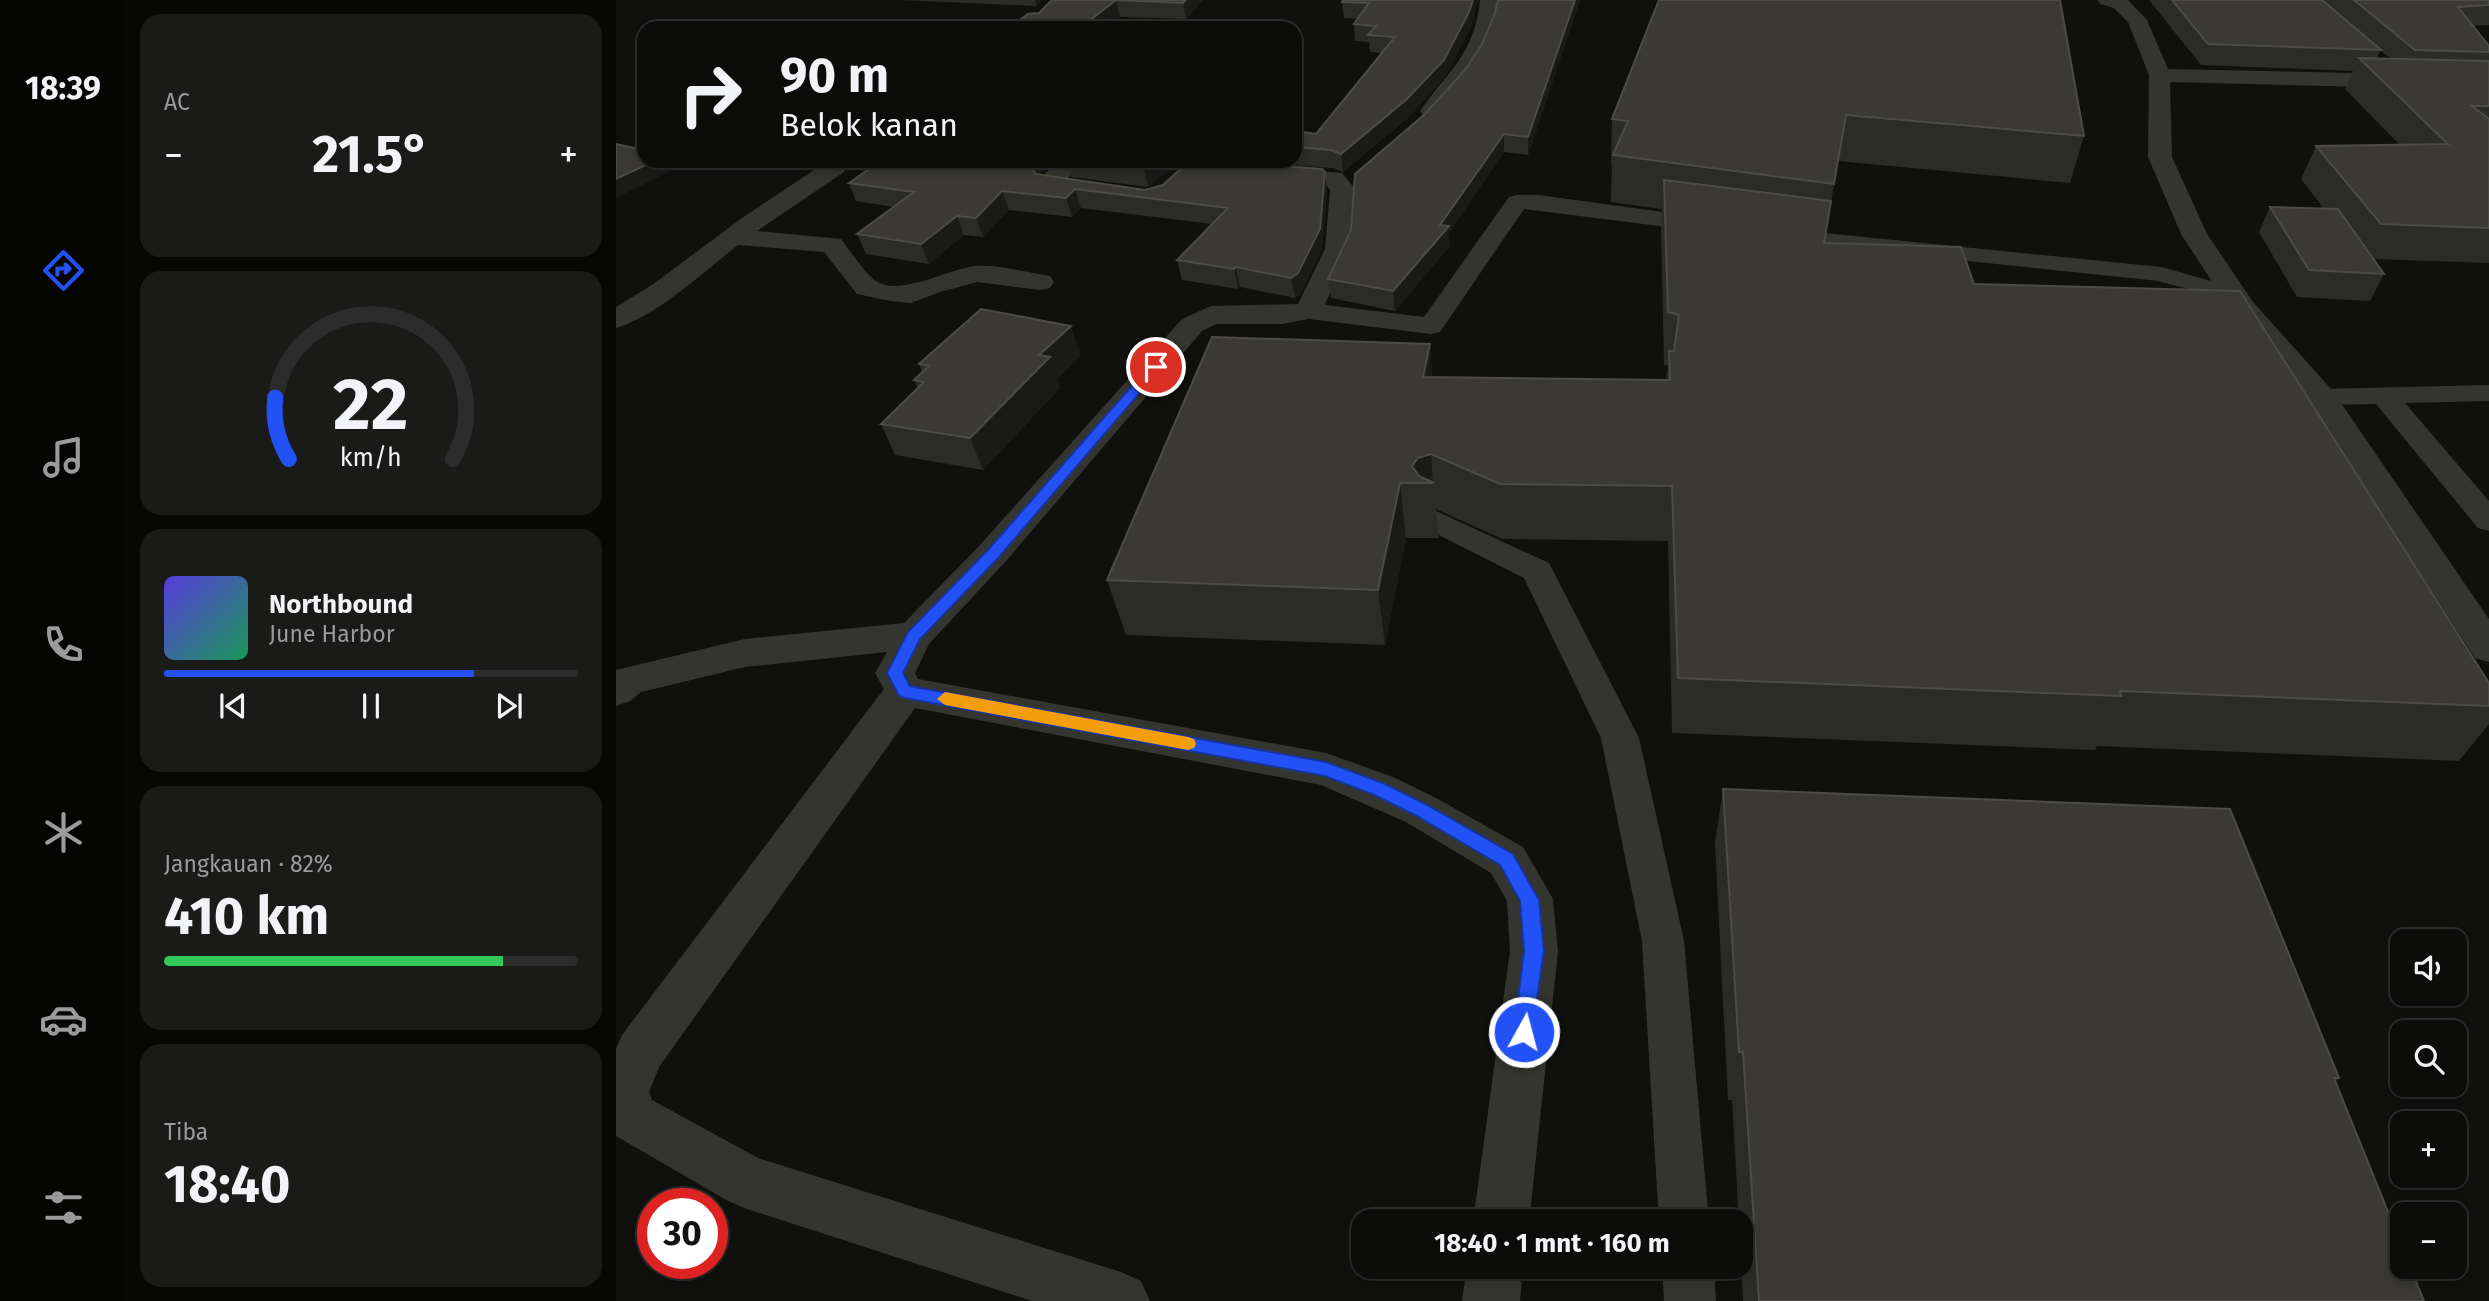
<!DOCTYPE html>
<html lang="id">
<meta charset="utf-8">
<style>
body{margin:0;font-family:"Fira Sans",sans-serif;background:#1a1a19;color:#f1f3f6;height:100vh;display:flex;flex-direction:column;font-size:26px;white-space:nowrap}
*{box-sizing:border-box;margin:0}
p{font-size:23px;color:#9a9b9d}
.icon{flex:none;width:38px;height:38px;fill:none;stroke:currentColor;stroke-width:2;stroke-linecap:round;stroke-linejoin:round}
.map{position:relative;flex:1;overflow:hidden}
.panel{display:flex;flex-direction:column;gap:14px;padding:14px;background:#070706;width:490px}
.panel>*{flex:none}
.banner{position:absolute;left:21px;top:21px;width:665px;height:147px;border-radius:21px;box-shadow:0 4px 10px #0003,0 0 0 2px #2c2c2c;background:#0c0c0b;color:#f1f3f6;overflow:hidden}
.controls{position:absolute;left:1774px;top:929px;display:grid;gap:14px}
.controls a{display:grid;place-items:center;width:77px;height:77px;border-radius:14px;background:#0c0c0b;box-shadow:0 4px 10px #0003,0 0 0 2px #2c2c2c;font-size:35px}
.speed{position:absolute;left:21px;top:1188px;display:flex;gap:14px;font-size:35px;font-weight:700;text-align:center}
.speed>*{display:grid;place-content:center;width:91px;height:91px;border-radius:50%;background:#0c0c0b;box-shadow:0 4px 10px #0003,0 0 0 2px #2c2c2c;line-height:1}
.speed .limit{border:10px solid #d22;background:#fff;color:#111}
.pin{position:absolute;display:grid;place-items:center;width:60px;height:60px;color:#fff;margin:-30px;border:4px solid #fff;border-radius:50%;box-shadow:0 2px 7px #0007}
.me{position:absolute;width:77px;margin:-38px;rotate:7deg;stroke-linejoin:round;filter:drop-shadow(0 0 5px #0008)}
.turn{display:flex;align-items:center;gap:24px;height:147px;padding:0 28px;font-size:32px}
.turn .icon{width:91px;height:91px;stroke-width:2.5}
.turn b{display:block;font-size:49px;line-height:60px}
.big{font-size:52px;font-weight:700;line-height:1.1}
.panel .tile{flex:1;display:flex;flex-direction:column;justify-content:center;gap:10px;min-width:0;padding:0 24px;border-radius:21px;background:#1a1a19}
.panel .dial{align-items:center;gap:0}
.dial svg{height:182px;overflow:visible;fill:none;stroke:#2c2c2c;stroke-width:7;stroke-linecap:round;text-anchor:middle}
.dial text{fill:#f1f3f6;stroke:none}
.song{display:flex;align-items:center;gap:21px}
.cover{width:84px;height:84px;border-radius:10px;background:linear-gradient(135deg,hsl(250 70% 55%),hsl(150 70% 35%))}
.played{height:7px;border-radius:4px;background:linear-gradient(90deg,#2251f5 75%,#2c2c2c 75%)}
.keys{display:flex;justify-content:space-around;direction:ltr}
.heat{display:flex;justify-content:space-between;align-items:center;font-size:38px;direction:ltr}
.charge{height:10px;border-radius:5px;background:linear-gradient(90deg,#34c759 82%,#2c2c2c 0)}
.trip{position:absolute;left:735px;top:1209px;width:402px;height:70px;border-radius:21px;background:#0c0c0b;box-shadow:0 4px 10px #0003,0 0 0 2px #2c2c2c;font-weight:700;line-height:70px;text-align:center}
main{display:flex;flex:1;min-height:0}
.tabs{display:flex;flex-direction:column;width:126px;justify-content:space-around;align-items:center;background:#050504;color:#9a9b9d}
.tabs .icon{width:49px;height:49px}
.tabs .active{color:#2251f5}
.tabs b{font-size:32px;color:#f1f3f6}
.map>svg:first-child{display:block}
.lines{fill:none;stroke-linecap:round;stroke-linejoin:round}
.lane{fill:#353530;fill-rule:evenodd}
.street{fill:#353530;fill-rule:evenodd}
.wall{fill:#2b2b28;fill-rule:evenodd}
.shaded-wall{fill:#1a1a19}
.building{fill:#3a3935;stroke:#4c4b46;stroke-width:2}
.route{fill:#2251f5;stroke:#16359f;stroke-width:2}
.slow{fill:#f59e0b}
</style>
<main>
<nav class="tabs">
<b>18:39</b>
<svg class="icon active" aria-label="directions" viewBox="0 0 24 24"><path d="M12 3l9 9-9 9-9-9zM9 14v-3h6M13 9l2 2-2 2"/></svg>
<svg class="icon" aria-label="music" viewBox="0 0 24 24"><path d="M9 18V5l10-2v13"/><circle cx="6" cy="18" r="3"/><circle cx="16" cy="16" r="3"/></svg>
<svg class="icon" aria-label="phone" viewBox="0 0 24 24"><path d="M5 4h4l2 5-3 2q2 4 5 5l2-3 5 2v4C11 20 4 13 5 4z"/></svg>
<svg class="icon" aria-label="climate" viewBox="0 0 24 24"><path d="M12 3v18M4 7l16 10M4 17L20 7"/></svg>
<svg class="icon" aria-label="car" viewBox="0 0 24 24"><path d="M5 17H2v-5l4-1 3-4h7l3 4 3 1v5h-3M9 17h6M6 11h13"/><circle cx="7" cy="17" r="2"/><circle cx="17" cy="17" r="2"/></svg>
<svg class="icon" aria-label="filters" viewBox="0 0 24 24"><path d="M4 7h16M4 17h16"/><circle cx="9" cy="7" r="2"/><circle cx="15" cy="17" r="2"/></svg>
</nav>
<section class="panel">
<div class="tile"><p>AC</p>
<div class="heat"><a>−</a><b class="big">21.5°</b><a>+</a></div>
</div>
<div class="tile dial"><svg viewBox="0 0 100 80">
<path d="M14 69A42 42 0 1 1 86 69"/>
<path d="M14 69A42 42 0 0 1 8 42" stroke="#2251f5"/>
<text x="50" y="56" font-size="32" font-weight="700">22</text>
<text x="50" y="72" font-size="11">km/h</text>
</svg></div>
<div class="tile">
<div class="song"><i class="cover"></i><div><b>Northbound</b><p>June Harbor</p></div></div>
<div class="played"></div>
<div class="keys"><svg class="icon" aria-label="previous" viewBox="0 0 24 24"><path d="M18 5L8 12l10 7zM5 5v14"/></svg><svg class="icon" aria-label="pause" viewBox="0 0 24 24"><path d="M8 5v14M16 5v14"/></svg><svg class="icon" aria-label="next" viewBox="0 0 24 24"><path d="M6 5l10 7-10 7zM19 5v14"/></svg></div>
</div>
<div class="tile"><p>Jangkauan · 82%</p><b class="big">410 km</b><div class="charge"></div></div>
<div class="tile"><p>Tiba</p><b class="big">18:40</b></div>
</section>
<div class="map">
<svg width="1873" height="1301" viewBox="0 0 1873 1301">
<rect width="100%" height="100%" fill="#10100f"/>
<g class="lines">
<path class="lane" d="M 901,195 L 923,195 L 1091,218 L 1099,220 L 1103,225 L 1099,230 L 1091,232 L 908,209 L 824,332 L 815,334 L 693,319 L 684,316 L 680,311 L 684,306 L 693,303 L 808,317 L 893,197 Z
M 1160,228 L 1545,267 L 1599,282 L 1636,303 L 1640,308 L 1636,313 C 1615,319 1600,300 1581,292 C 1569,287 1555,285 1543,281 L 1152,240 L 1148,235 L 1152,230 Z
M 1873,385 L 1873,401 L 1789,403 L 1873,501 L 1873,531 L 1862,528 L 1760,404 L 1705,405 L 1695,403 L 1691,397 L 1695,391 L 1705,389 Z
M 820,511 L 933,563 L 1023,738 L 1068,941 L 1093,1222 L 1043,1222 L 1026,941 L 985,738 L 908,578 L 809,528 L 804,521 L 809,514 Z
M 1046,1267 L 1098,1267 L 1100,1301 L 1048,1301 Z"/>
<path class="street" d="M 864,0 L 884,0 C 880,47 853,81 823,116 L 807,116 L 804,111 C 833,69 858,56 864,0 Z
M 1481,0 L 1512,0 L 1531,20 L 1552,69 L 1873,76 L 1873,90 L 1554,82 L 1556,157 L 1591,234 L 1637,302 L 1716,390 L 1873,619 L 1873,662 L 1859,658 L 1693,402 L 1617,314 L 1565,234 L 1532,157 L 1533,75 L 1512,22 L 1498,8 L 1484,4 Z
M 207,161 L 231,161 L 228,172 L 141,231 L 225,239 C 234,250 249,274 260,281 C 283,297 333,269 359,266 C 379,264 404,271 424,274 L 434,276 L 438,282 L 434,288 L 424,290 L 361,282 L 324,292 L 295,303 L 274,301 L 241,294 L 208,252 L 122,245 C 90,270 38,318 0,328 L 0,307 L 36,285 L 126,218 L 207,164 Z
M 441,161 L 467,161 L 451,179 L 483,185 L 486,190 L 483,195 L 474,197 L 423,188 L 420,183 Z
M 658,167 L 726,173 L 739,189 L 735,249 L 703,317 L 666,324 L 600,324 L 586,331 L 390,561 L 313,644 L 299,673 L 302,679 L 710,753 L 777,777 L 820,798 L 907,847 L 937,899 L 942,951 L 913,1222 L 857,1222 L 894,951 L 891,901 L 875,873 L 790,822 L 705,785 L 299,708 L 43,1067 L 33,1092 L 36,1100 L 142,1158 L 505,1272 L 525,1281 L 534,1301 L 416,1301 L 131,1209 L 112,1201 L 0,1136 L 0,1049 L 6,1035 L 268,689 L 259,673 L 271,652 L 129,667 L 25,692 L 14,701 L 0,706 L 0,670 L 129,639 L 288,623 L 364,545 L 566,319 L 595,306 L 682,304 L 709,249 L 714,190 L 710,185 L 649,179 L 646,174 L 649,169 Z
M 851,1267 L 907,1267 L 904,1301 L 846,1301 Z"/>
</g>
<path class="wall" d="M 284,0 L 426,0 L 420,6 Z
M 436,0 L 587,0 L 570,19 L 504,17 L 490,28 L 393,28 L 423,13 Z
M 862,0 L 854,29 L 829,77 L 793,117 L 727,172 L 717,168 L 621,161 L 679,161 L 679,131 L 700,134 L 767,53 L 754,52 L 753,42 L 739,41 L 738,24 L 742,19 L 728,18 L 726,2 Z
M 964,0 L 912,155 L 888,152 L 833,233 L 834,246 L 779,311 L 715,298 L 712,279 L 809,114 L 850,69 L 866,44 L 878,16 Z
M 1043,0 L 1468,136 L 1454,183 L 1222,161 L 1208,243 L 1358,284 L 1873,683 L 1873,724 L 1843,761 L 1481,746 L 1479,750 L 1056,733 L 1052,541 L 886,539 L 820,509 L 823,538 L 790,538 L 769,645 L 510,635 L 491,580 L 817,377 L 1050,380 L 1052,366 L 1048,365 L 1045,229 L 1046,209 L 995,202 L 996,165 L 995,165 L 996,119 Z
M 1533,0 L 1873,0 L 1873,25 L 1857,26 L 1873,46 L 1873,263 L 1758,259 L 1768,274 L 1754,301 L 1681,297 L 1643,232 L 1654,207 L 1708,209 L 1685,179 L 1700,146 L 1783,144 L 1729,89 L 1737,71 L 1585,65 ZM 1764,50 L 1774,58 L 1761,58 Z
M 451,161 L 581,161 L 546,175 L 532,187 L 455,177 Z
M 709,172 L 711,191 L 706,248 L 685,293 L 679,298 L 624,287 L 622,289 L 566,280 L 561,260 L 596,224 L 465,208 L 456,217 L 393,210 L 367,237 L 348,235 L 313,264 L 250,254 L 241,234 L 278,207 L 240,201 L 233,183 L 425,175 L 529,190 Z
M 465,356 L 441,379 L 444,388 L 367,470 L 279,455 L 265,424 L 302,388 L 298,380 L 306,372 L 303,364 Z
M 1107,789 L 1723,1078 L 1719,1082 L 1808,1301 L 1127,1301 L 1125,1265 L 1125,1222 L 1123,1222 L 1116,1100 L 1112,1100 L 1099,843 Z"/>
<path class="shaded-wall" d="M 419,0 L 426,0 L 420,6 Z
M 500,0 L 504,17 L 490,28 L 464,28 Z
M 570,0 L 587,0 L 570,19 L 567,3 Z
M 857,0 L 862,0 L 854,29 L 829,77 L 793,117 L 727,172 L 725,154 Z
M 959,0 L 964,0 L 912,155 L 912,137 Z
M 888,134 L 888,152 L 833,233 L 834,246 L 779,311 L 777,291 Z
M 38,161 L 54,161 L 59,169 L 0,198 L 0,179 Z
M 414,161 L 438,161 L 418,181 L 412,163 Z
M 536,161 L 581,161 L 546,175 L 532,187 L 528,169 Z
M 709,172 L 711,191 L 706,248 L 685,293 L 679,298 L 675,278 Z
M 459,189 L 465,208 L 456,217 L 450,198 Z
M 386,191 L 393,210 L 367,237 L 360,218 Z
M 341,216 L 348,235 L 313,264 L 305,244 Z
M 620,267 L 624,287 L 622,289 L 618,269 Z
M 455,326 L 465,356 L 441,379 L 444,388 L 367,470 L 354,438 L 423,355 Z
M 814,344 L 818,397 L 807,377 Z
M 815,454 L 817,483 L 798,483 L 796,466 L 802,458 Z
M 784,483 L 790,538 L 769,645 L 762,590 Z"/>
<path class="building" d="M 436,0 L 570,0 L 567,3 L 500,0 L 464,28 L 393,28 L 412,14 L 423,13 Z
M 727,0 L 857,0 L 853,12 L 828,60 L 791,99 L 725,154 L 715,150 L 679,147 L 679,131 L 700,134 L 779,37 L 752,35 L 760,26 L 738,24 L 753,3 L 726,2 Z
M 882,0 L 959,0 L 912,137 L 888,134 L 824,225 L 833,226 L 777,291 L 712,279 L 735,230 L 739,174 L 809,114 L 850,69 L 866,44 L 878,16 Z
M 1043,0 L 1444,0 L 1468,136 L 1230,115 L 1218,184 L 997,155 L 1012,121 L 996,119 Z
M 1556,0 L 1706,0 L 1765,50 L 1592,44 Z
M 1738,0 L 1873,0 L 1873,5 L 1842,7 L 1873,46 L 1873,52 L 1799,50 Z
M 1743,58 L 1873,61 L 1873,106 L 1856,106 L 1873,119 L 1873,228 L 1765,224 L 1700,146 L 1832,144 Z
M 0,144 L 28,150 L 28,161 L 38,161 L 0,179 Z
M 264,161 L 414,161 L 412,163 L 420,174 L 529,190 L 547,185 L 562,171 L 585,161 L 600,161 L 706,169 L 709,172 L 704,229 L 682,273 L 675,278 L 620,267 L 618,269 L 561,260 L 612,208 L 459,189 L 450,198 L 386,191 L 360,218 L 341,216 L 305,244 L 241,234 L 298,192 L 233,183 Z
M 469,161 L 536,161 L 528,169 Z
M 1048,180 L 1215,201 L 1208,243 L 1345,247 L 1358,284 L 1624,291 L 1873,683 L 1873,706 L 1504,691 L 1505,696 L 1062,678 L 1056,486 L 884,484 L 815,454 L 802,458 L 796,466 L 803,476 L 818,483 L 784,483 L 762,590 L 491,580 L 596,337 L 814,344 L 807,377 L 1054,380 L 1053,351 L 1058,351 L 1063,315 L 1052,312 Z
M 1654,207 L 1722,209 L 1768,274 L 1693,270 Z
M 365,309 L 455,326 L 423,355 L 434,357 L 354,438 L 265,424 L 308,382 L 298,380 L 313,366 L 303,364 Z
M 1107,789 L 1614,809 L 1723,1078 L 1718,1078 L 1787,1249 L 1787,1267 L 1794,1267 L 1808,1301 L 1143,1301 L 1127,1052 L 1123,1052 Z"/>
<path class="route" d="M 540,363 L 544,364 L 544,369 L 383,557 L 304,639 L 287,673 L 294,686 L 710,762 L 769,784 L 811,805 L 897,854 L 923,900 L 928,951 L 915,1039 L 908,1042 L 901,1039 L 898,1032 L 908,951 L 904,901 L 884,865 L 799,815 L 756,794 L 709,776 L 289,698 L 283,696 L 271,673 L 292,632 L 372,550 L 535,364 Z"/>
<path class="slow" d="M 329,692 L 572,737 L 578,739 L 580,744 L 578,748 L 572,750 L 329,705 L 321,699 Z"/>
</svg>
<div class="controls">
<a><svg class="icon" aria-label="sound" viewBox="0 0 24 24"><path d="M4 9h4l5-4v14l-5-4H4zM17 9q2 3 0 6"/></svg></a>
<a><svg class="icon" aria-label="search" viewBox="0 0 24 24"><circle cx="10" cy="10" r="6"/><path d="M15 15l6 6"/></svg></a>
<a>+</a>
<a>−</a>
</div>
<div class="speed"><div class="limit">30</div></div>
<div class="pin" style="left:540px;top:367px;background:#d93025"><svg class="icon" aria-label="arrive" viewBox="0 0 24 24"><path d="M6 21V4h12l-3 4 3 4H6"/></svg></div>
<svg class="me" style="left:908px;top:1032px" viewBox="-20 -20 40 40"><circle r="17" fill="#2251f5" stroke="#fff" stroke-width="3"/><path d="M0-11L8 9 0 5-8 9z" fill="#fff"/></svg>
<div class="trip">18:40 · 1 mnt · 160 m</div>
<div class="banner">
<div class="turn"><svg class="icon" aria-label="right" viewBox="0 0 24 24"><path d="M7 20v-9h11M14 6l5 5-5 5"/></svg><div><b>90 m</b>Belok kanan</div></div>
</div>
</div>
</main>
